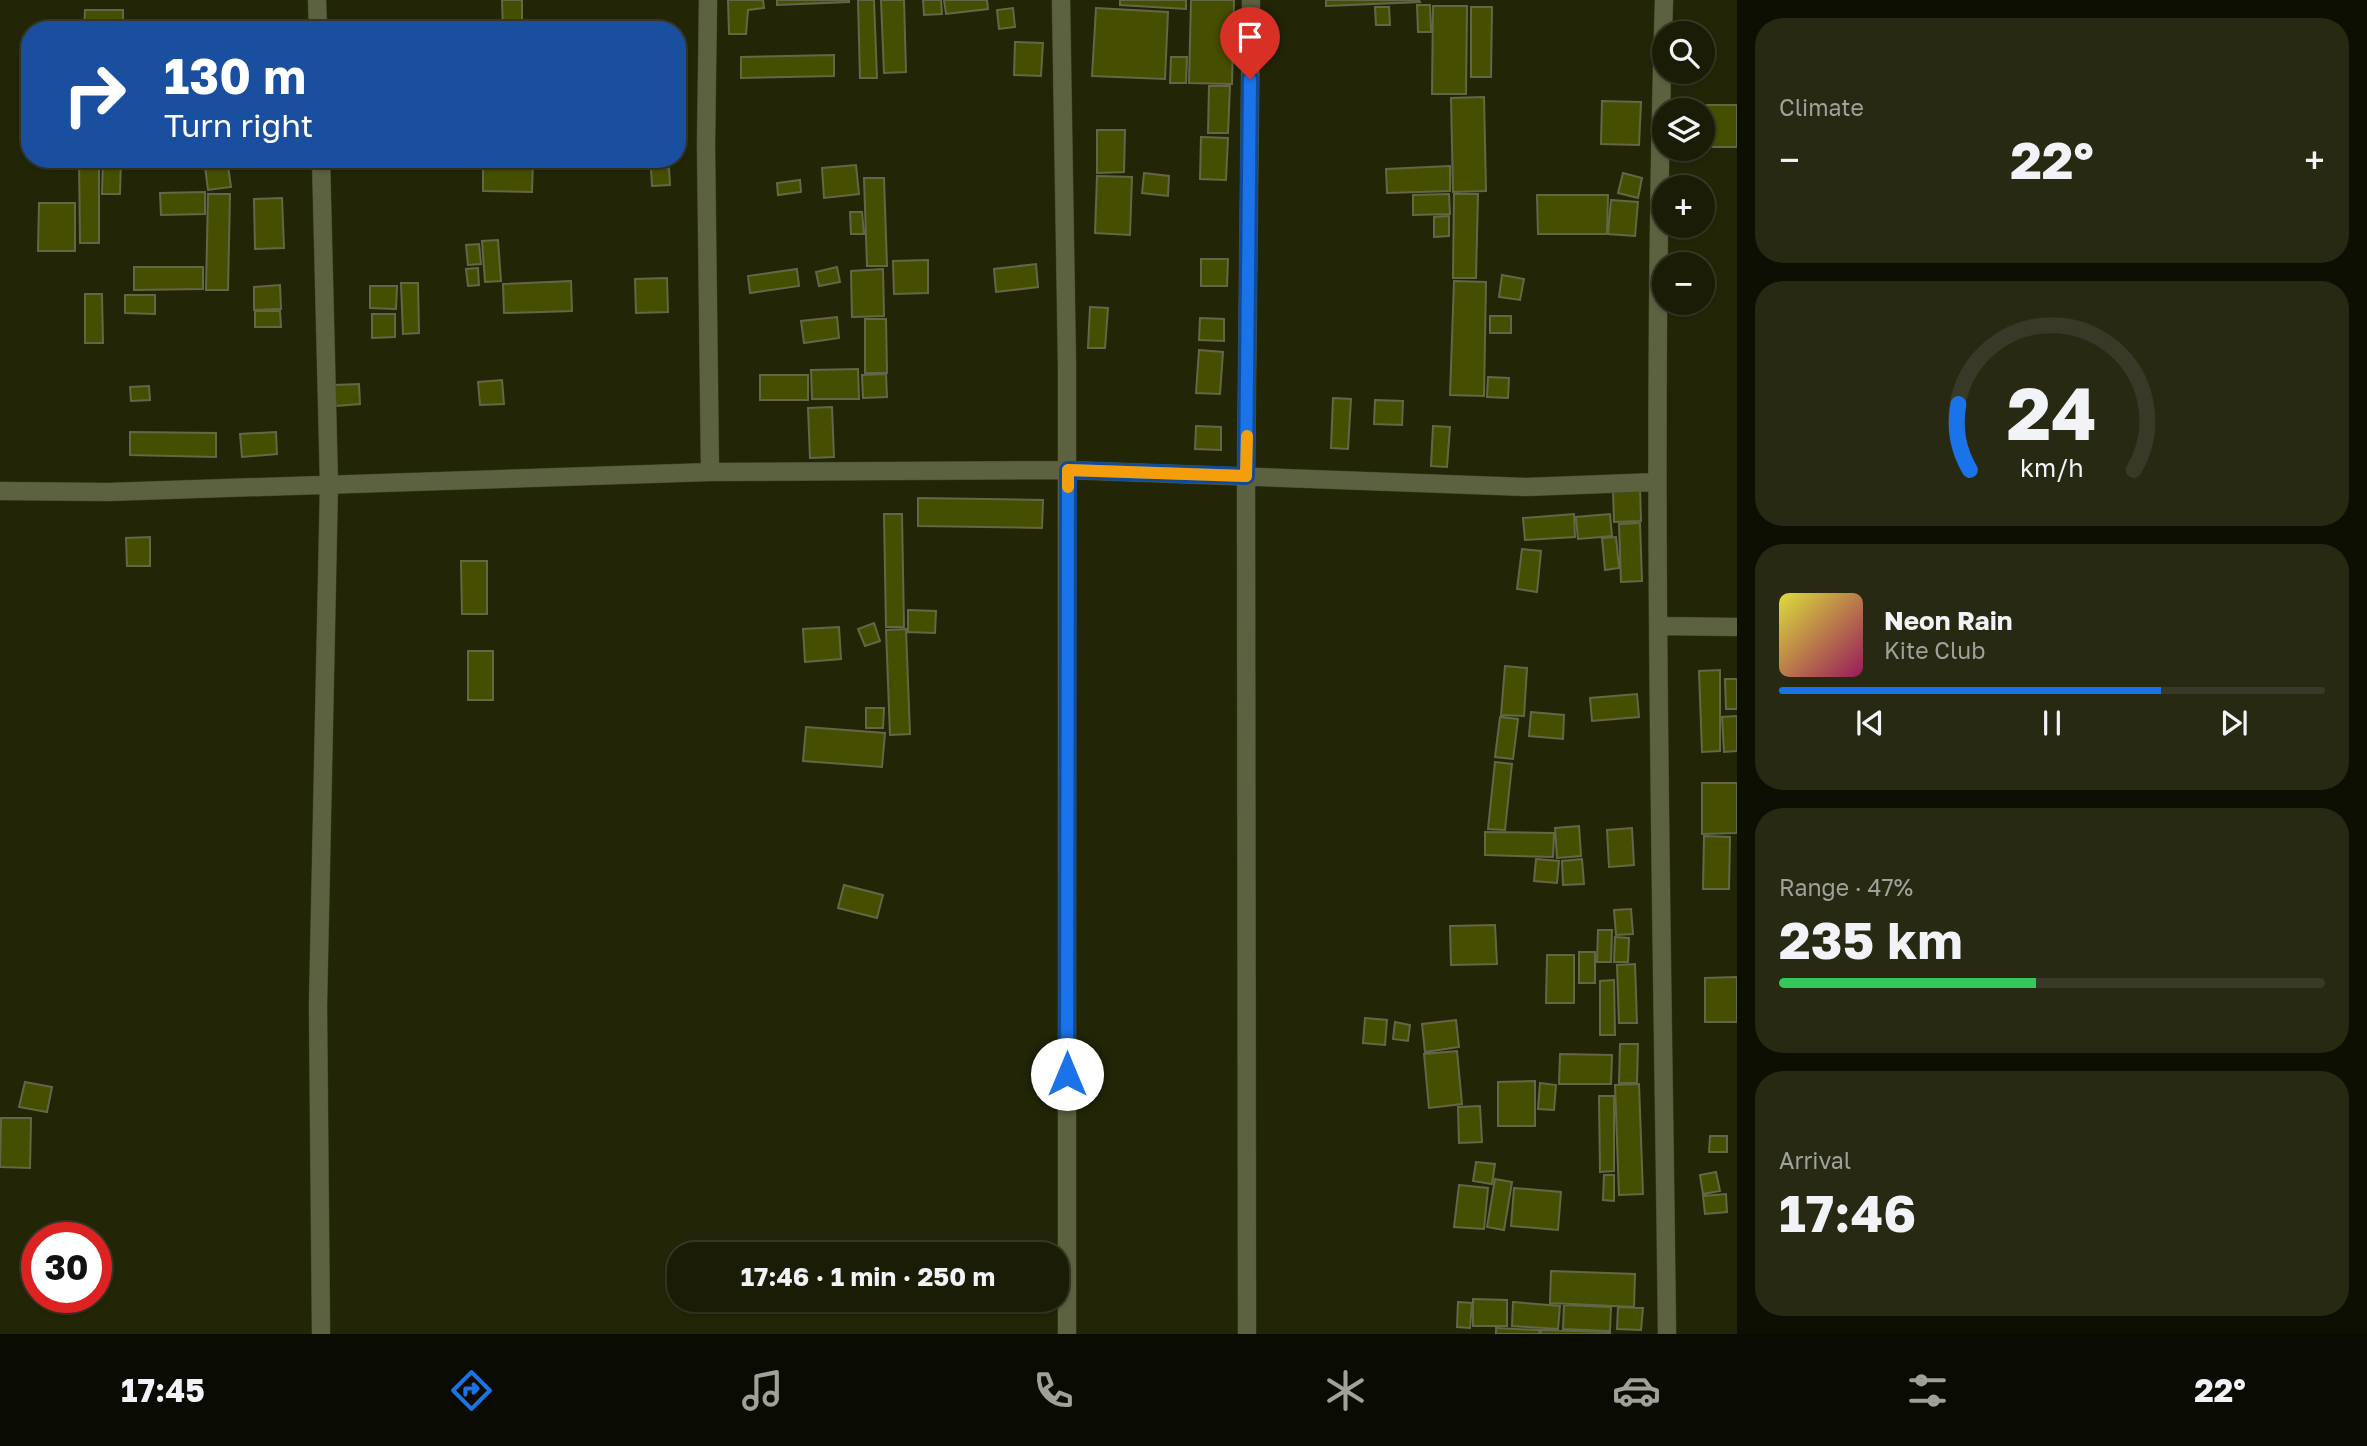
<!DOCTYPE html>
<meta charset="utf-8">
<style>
body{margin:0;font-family:"Golos Text",sans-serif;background:#272913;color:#f1f3f6;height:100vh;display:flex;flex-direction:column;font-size:26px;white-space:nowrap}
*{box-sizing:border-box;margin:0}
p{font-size:23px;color:#9fa19a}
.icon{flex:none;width:38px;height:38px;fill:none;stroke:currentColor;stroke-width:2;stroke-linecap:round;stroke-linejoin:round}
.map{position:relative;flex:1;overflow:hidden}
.sheet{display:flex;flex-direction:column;gap:18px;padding:18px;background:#0e0f03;width:630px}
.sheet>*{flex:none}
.banner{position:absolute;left:21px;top:21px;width:665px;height:147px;border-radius:28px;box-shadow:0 2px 5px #0004,0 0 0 2px #383a27;background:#1a4fa0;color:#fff;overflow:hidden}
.controls{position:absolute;left:1652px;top:21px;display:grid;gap:14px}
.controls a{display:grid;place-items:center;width:63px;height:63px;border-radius:50%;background:#1a1c05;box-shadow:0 2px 5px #0004,0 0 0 2px #383a27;font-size:35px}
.speed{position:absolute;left:21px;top:1222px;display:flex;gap:14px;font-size:35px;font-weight:700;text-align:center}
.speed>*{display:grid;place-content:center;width:91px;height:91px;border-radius:50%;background:#1a1c05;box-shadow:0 2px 5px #0004,0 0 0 2px #383a27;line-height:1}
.speed .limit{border:10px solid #d22;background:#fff;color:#111}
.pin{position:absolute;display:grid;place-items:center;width:60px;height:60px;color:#fff;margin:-72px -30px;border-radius:50% 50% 50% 0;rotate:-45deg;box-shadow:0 0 7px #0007}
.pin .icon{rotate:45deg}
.me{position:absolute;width:77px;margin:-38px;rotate:0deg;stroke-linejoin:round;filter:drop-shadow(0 0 5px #0008)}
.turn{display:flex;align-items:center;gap:24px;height:147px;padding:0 28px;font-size:32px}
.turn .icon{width:91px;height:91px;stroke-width:2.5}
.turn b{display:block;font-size:49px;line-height:60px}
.big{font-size:52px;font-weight:700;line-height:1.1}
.sheet .widget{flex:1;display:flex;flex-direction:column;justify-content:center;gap:10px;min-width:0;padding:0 24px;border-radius:28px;background:#272913}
.sheet .dial{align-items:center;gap:0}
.dial svg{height:182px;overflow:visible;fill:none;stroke:#383a27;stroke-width:7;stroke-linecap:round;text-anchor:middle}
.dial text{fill:#f1f3f6;stroke:none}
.song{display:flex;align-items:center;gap:21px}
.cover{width:84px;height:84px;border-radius:10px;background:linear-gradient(135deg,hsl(60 70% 55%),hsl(330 70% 35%))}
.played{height:7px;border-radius:4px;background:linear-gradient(90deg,#1a73e8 70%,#383a27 70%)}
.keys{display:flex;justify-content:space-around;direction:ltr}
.heat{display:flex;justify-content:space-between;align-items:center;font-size:38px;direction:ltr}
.charge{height:10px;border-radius:5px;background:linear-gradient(90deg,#34c759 47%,#383a27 0)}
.trip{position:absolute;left:667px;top:1242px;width:402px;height:70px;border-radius:28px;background:#1a1c05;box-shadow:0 2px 5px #0004,0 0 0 2px #383a27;font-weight:700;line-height:70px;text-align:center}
.tabs{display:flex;height:112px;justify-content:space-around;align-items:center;background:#0a0b02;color:#9fa19a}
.tabs .icon{width:49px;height:49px}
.tabs .on{color:#1a73e8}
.tabs b{font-size:32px;color:#f1f3f6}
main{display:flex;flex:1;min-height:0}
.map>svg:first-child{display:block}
.building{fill:#464e00;stroke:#626847;stroke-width:2}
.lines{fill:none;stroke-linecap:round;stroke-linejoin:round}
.minor-casing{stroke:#404427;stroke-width:19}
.minor{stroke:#5c6240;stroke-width:18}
.route-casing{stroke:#114b97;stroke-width:18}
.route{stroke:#1a73e8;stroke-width:12}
.slow{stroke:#f59e0b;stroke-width:12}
</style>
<main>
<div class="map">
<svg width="1737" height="1334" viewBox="0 0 1737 1334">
<rect width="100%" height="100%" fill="#222607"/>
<path class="building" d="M 502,0 L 522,0 L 522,30 L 503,30 Z
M 728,0 L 763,0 L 764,8 L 748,10 L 746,34 L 729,34 Z
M 777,0 L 849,0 L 849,2 L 777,5 Z
M 858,0 L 874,0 L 877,78 L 860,78 Z
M 881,0 L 904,0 L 906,72 L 884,73 Z
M 923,0 L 941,0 L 942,14 L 924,15 Z
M 944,0 L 987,0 L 988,9 L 946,14 Z
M 1120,0 L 1186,0 L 1186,9 L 1120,5 Z
M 1191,0 L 1234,0 L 1232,84 L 1189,83 Z
M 1326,0 L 1419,0 L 1420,2 L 1326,6 Z
M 1417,5 L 1430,5 L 1431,32 L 1418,32 Z
M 1433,6 L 1467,6 L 1466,94 L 1432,94 Z
M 1375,7 L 1389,7 L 1390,25 L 1376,25 Z
M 1471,7 L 1492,7 L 1491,77 L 1471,77 Z
M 1013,8 L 1015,27 L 999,29 L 997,10 Z
M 1096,8 L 1168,12 L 1165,79 L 1092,76 Z
M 85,10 L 123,10 L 123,30 L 84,30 Z
M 1015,42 L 1043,43 L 1041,76 L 1014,75 Z
M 834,55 L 834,76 L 741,78 L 741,57 Z
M 1171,57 L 1187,57 L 1186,83 L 1170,83 Z
M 1209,86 L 1230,86 L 1228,133 L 1208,133 Z
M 1484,97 L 1486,191 L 1453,192 L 1451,98 Z
M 1602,101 L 1641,102 L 1639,145 L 1601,144 Z
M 1704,105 L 1737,105 L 1737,147 L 1704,147 Z
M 1097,130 L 1125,130 L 1124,172 L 1097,173 Z
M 1201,137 L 1228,138 L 1226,180 L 1200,179 Z
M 79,159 L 99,159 L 99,243 L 80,243 Z
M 103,159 L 121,159 L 120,194 L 102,194 Z
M 204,159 L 227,159 L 231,187 L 208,190 Z
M 483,159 L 533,159 L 532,192 L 483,191 Z
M 856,165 L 859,194 L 824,198 L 822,168 Z
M 1450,166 L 1450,191 L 1387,193 L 1386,169 Z
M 669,168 L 670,185 L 652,186 L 651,169 Z
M 1144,173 L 1169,176 L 1168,196 L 1142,193 Z
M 1623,173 L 1642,178 L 1638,198 L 1618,193 Z
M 1097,176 L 1132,177 L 1130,235 L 1095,233 Z
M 864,178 L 884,178 L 887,266 L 867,266 Z
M 800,180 L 801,192 L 778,195 L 777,183 Z
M 205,192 L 205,214 L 161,215 L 160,193 Z
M 208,194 L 230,194 L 228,290 L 206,290 Z
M 1449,194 L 1450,214 L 1413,215 L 1413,195 Z
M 1454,194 L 1478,194 L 1476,278 L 1453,278 Z
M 1537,195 L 1608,195 L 1607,234 L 1538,234 Z
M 282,198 L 284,248 L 255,249 L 254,199 Z
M 1611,200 L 1638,202 L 1635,236 L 1608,234 Z
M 39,203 L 75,203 L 75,251 L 38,251 Z
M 850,212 L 862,212 L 864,234 L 851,234 Z
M 1449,216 L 1449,236 L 1434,237 L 1434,217 Z
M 498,240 L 501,281 L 485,282 L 482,241 Z
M 479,244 L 481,264 L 468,265 L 466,245 Z
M 1201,259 L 1228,259 L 1227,286 L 1201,286 Z
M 928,260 L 928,293 L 894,294 L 893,261 Z
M 1036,264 L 1038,287 L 996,292 L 994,269 Z
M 134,267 L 203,267 L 203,289 L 134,290 Z
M 837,267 L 840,282 L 819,286 L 816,272 Z
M 478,268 L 479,285 L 468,286 L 466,269 Z
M 797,269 L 799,286 L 750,293 L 748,276 Z
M 883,269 L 884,316 L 852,317 L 851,271 Z
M 1502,275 L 1524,279 L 1520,300 L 1499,297 Z
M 667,278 L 668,312 L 636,313 L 635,279 Z
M 571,281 L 572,311 L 504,313 L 503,284 Z
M 1454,281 L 1486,282 L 1484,396 L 1450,395 Z
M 401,283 L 418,283 L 419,333 L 403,334 Z
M 280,285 L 281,309 L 254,310 L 254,287 Z
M 370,286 L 397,286 L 396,309 L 370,308 Z
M 85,294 L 102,294 L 103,343 L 85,343 Z
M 125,295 L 155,295 L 155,314 L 125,313 Z
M 1090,307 L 1108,308 L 1105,348 L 1088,348 Z
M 255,311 L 280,311 L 281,327 L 255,327 Z
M 372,314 L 395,314 L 395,337 L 372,338 Z
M 1490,316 L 1511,316 L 1511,333 L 1490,333 Z
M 837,317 L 839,338 L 804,343 L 801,321 Z
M 1200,318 L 1224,319 L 1224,341 L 1199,340 Z
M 865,319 L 886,319 L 887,373 L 865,373 Z
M 1199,350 L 1223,352 L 1220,394 L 1196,393 Z
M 858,369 L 859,399 L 812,399 L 811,370 Z
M 886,374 L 887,397 L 863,398 L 862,375 Z
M 760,375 L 808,375 L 808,400 L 760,400 Z
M 1488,377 L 1509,378 L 1508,398 L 1487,397 Z
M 502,380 L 504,404 L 480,405 L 478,382 Z
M 359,384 L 360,404 L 336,406 L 334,385 Z
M 149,386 L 150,400 L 131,401 L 130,387 Z
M 1333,398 L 1351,399 L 1348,449 L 1331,448 Z
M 1375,400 L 1403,401 L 1402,425 L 1374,424 Z
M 832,407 L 834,457 L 810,458 L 808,408 Z
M 1196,426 L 1221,427 L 1221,450 L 1195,449 Z
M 1433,426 L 1450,427 L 1447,467 L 1431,466 Z
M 130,432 L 216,433 L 216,457 L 130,455 Z
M 276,432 L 277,454 L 242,457 L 240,434 Z
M 1640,489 L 1641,521 L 1614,522 L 1613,490 Z
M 918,498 L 1043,500 L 1042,528 L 918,526 Z
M 884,514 L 902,514 L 904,627 L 886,627 Z
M 1574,514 L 1575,537 L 1525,540 L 1523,518 Z
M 1610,514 L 1612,536 L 1578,539 L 1576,517 Z
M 1640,523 L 1642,581 L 1621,582 L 1619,524 Z
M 150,537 L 150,566 L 127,566 L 126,538 Z
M 1616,537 L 1619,568 L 1605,570 L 1602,538 Z
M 1522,549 L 1541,551 L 1537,592 L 1517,589 Z
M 461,561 L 487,561 L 487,614 L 462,614 Z
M 908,610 L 936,611 L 935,633 L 908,632 Z
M 874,623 L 880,641 L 865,646 L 858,629 Z
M 839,627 L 841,659 L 805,662 L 803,629 Z
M 906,629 L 910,734 L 890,735 L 886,630 Z
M 468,651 L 493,651 L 493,700 L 468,700 Z
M 1505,666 L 1527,668 L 1524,716 L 1501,715 Z
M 1720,670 L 1720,751 L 1702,752 L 1699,671 Z
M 1725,679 L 1737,679 L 1737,709 L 1726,709 Z
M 1637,694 L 1639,717 L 1592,721 L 1590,698 Z
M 866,708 L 884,708 L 883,728 L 866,728 Z
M 1531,712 L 1564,715 L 1563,739 L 1529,736 Z
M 1737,716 L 1737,751 L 1724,752 L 1722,717 Z
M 1500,717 L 1518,719 L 1513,759 L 1495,757 Z
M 806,727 L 885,733 L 882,767 L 803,761 Z
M 1495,762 L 1512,764 L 1505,830 L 1488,829 Z
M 1702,783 L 1737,783 L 1737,833 L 1702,834 Z
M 1579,826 L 1581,856 L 1557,858 L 1555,828 Z
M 1632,828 L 1634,865 L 1609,867 L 1607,830 Z
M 1485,832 L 1554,833 L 1553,857 L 1485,855 Z
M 1704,836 L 1730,837 L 1729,889 L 1703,889 Z
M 1536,859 L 1559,861 L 1557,883 L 1534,881 Z
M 1582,859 L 1584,884 L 1563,885 L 1562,861 Z
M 844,885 L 883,895 L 877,918 L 838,908 Z
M 1631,909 L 1633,934 L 1616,935 L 1614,910 Z
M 1495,925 L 1497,964 L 1451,965 L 1450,926 Z
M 1598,930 L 1612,930 L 1611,962 L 1597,962 Z
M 1615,937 L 1629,938 L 1628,962 L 1614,962 Z
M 1579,952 L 1595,952 L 1595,983 L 1579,983 Z
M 1547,955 L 1574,955 L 1574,1003 L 1546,1003 Z
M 1635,964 L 1637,1023 L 1619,1023 L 1617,965 Z
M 1737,977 L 1737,1022 L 1705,1022 L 1705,978 Z
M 1614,980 L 1615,1035 L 1600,1035 L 1600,981 Z
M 1365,1018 L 1387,1020 L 1385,1045 L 1363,1043 Z
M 1456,1020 L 1459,1047 L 1425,1052 L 1422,1024 Z
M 1395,1022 L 1410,1025 L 1408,1041 L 1393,1039 Z
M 1620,1044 L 1638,1044 L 1637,1083 L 1619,1083 Z
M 1457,1051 L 1462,1104 L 1429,1108 L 1424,1054 Z
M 1560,1054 L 1612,1055 L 1611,1084 L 1559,1084 Z
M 1535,1081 L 1535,1126 L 1498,1126 L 1498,1082 Z
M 25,1082 L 52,1087 L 47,1112 L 19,1107 Z
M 1540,1083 L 1556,1085 L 1554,1110 L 1538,1109 Z
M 1639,1084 L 1643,1194 L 1619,1195 L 1615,1085 Z
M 1599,1096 L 1614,1096 L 1614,1171 L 1600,1172 Z
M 1480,1106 L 1482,1142 L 1459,1143 L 1458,1107 Z
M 1,1118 L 31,1118 L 30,1168 L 0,1167 Z
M 1710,1136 L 1727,1136 L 1727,1152 L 1709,1152 Z
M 1476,1162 L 1495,1164 L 1492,1184 L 1473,1181 Z
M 1716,1172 L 1720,1191 L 1703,1194 L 1700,1175 Z
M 1604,1175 L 1614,1175 L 1614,1201 L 1603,1200 Z
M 1495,1179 L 1512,1182 L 1504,1230 L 1487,1227 Z
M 1459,1185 L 1488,1188 L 1484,1229 L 1454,1227 Z
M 1514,1188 L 1561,1192 L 1558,1230 L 1511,1226 Z
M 1726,1194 L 1727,1212 L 1705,1214 L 1703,1196 Z
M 1551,1271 L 1635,1274 L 1634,1307 L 1550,1303 Z
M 1473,1299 L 1507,1300 L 1507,1326 L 1473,1326 Z
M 1458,1302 L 1472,1303 L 1470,1328 L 1457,1327 Z
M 1513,1302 L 1560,1306 L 1558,1329 L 1512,1326 Z
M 1564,1305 L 1611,1307 L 1610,1331 L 1563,1329 Z
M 1618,1307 L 1643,1308 L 1641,1330 L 1617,1329 Z
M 1496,1328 L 1539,1330 L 1539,1334 L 1496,1334 Z
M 1541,1330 L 1610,1332 L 1610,1334 L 1541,1334 Z"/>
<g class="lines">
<defs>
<path id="minor" d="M 317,0 L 318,30
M 708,0 L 706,146 L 710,472
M 1061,0 L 1067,366 L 1067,1334
M 1664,0 C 1650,444 1662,889 1667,1334
M 0,491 L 108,492 L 710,472 L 1068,470 L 1526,487 L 1657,482
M 1659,626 L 1737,627
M 321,1334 L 318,1006 L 329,484 L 321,159
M 1247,1334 L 1246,476 L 1251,0"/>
</defs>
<use href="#minor" class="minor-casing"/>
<use href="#minor" class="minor"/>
</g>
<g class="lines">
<defs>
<path id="route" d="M 1067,1074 L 1068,470 L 1246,476 L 1250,79"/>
</defs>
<use href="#route" class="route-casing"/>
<use href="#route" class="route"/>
<path class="slow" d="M 1068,487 L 1068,470 L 1246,476 L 1247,436"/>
</g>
</svg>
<div class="controls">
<a><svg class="icon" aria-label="search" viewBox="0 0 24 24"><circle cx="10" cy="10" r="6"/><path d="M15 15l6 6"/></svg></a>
<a><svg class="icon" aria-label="layers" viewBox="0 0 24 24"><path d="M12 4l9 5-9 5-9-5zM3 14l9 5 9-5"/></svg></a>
<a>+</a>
<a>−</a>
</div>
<div class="speed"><div class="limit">30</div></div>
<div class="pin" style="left:1250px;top:79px;background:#d93025"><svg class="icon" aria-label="arrive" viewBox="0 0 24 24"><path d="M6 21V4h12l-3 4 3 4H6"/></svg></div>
<svg class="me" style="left:1067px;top:1074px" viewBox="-20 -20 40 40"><circle r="19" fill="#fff"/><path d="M0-13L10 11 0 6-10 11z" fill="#1a73e8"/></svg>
<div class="trip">17:46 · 1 min · 250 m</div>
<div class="banner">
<div class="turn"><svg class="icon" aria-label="right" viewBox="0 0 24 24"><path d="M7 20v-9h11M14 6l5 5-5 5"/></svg><div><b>130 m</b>Turn right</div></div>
</div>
</div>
<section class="sheet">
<div class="widget"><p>Climate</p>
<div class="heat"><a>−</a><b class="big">22°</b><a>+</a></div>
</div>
<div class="widget dial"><svg viewBox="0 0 100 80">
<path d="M14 69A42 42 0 1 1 86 69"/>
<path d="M14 69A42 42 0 0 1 9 40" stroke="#1a73e8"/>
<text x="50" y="56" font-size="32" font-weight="700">24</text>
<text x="50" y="72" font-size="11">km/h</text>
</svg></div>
<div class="widget">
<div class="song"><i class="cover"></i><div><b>Neon Rain</b><p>Kite Club</p></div></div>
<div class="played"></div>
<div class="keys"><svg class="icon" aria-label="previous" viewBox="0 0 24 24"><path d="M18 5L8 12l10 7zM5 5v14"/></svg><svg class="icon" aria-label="pause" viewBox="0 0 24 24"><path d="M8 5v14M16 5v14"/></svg><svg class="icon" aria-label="next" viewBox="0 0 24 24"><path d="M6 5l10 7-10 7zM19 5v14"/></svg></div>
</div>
<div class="widget"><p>Range · 47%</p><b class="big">235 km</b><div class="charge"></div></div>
<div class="widget"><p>Arrival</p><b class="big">17:46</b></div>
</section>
</main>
<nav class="tabs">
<b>17:45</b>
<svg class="icon on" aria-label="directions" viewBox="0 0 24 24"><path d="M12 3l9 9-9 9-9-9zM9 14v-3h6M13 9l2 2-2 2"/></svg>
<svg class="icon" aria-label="music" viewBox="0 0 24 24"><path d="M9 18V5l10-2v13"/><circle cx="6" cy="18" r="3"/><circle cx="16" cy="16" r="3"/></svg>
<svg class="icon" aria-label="phone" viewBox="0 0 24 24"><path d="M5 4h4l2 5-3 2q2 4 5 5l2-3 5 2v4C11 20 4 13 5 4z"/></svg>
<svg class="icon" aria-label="climate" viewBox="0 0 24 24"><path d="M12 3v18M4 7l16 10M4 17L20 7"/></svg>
<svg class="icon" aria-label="car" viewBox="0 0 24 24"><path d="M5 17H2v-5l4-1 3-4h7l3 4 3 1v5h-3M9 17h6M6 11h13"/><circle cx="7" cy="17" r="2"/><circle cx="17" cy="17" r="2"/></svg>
<svg class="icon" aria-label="filters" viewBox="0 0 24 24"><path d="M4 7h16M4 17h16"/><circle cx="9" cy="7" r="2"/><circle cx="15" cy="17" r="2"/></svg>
<b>22°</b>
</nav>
